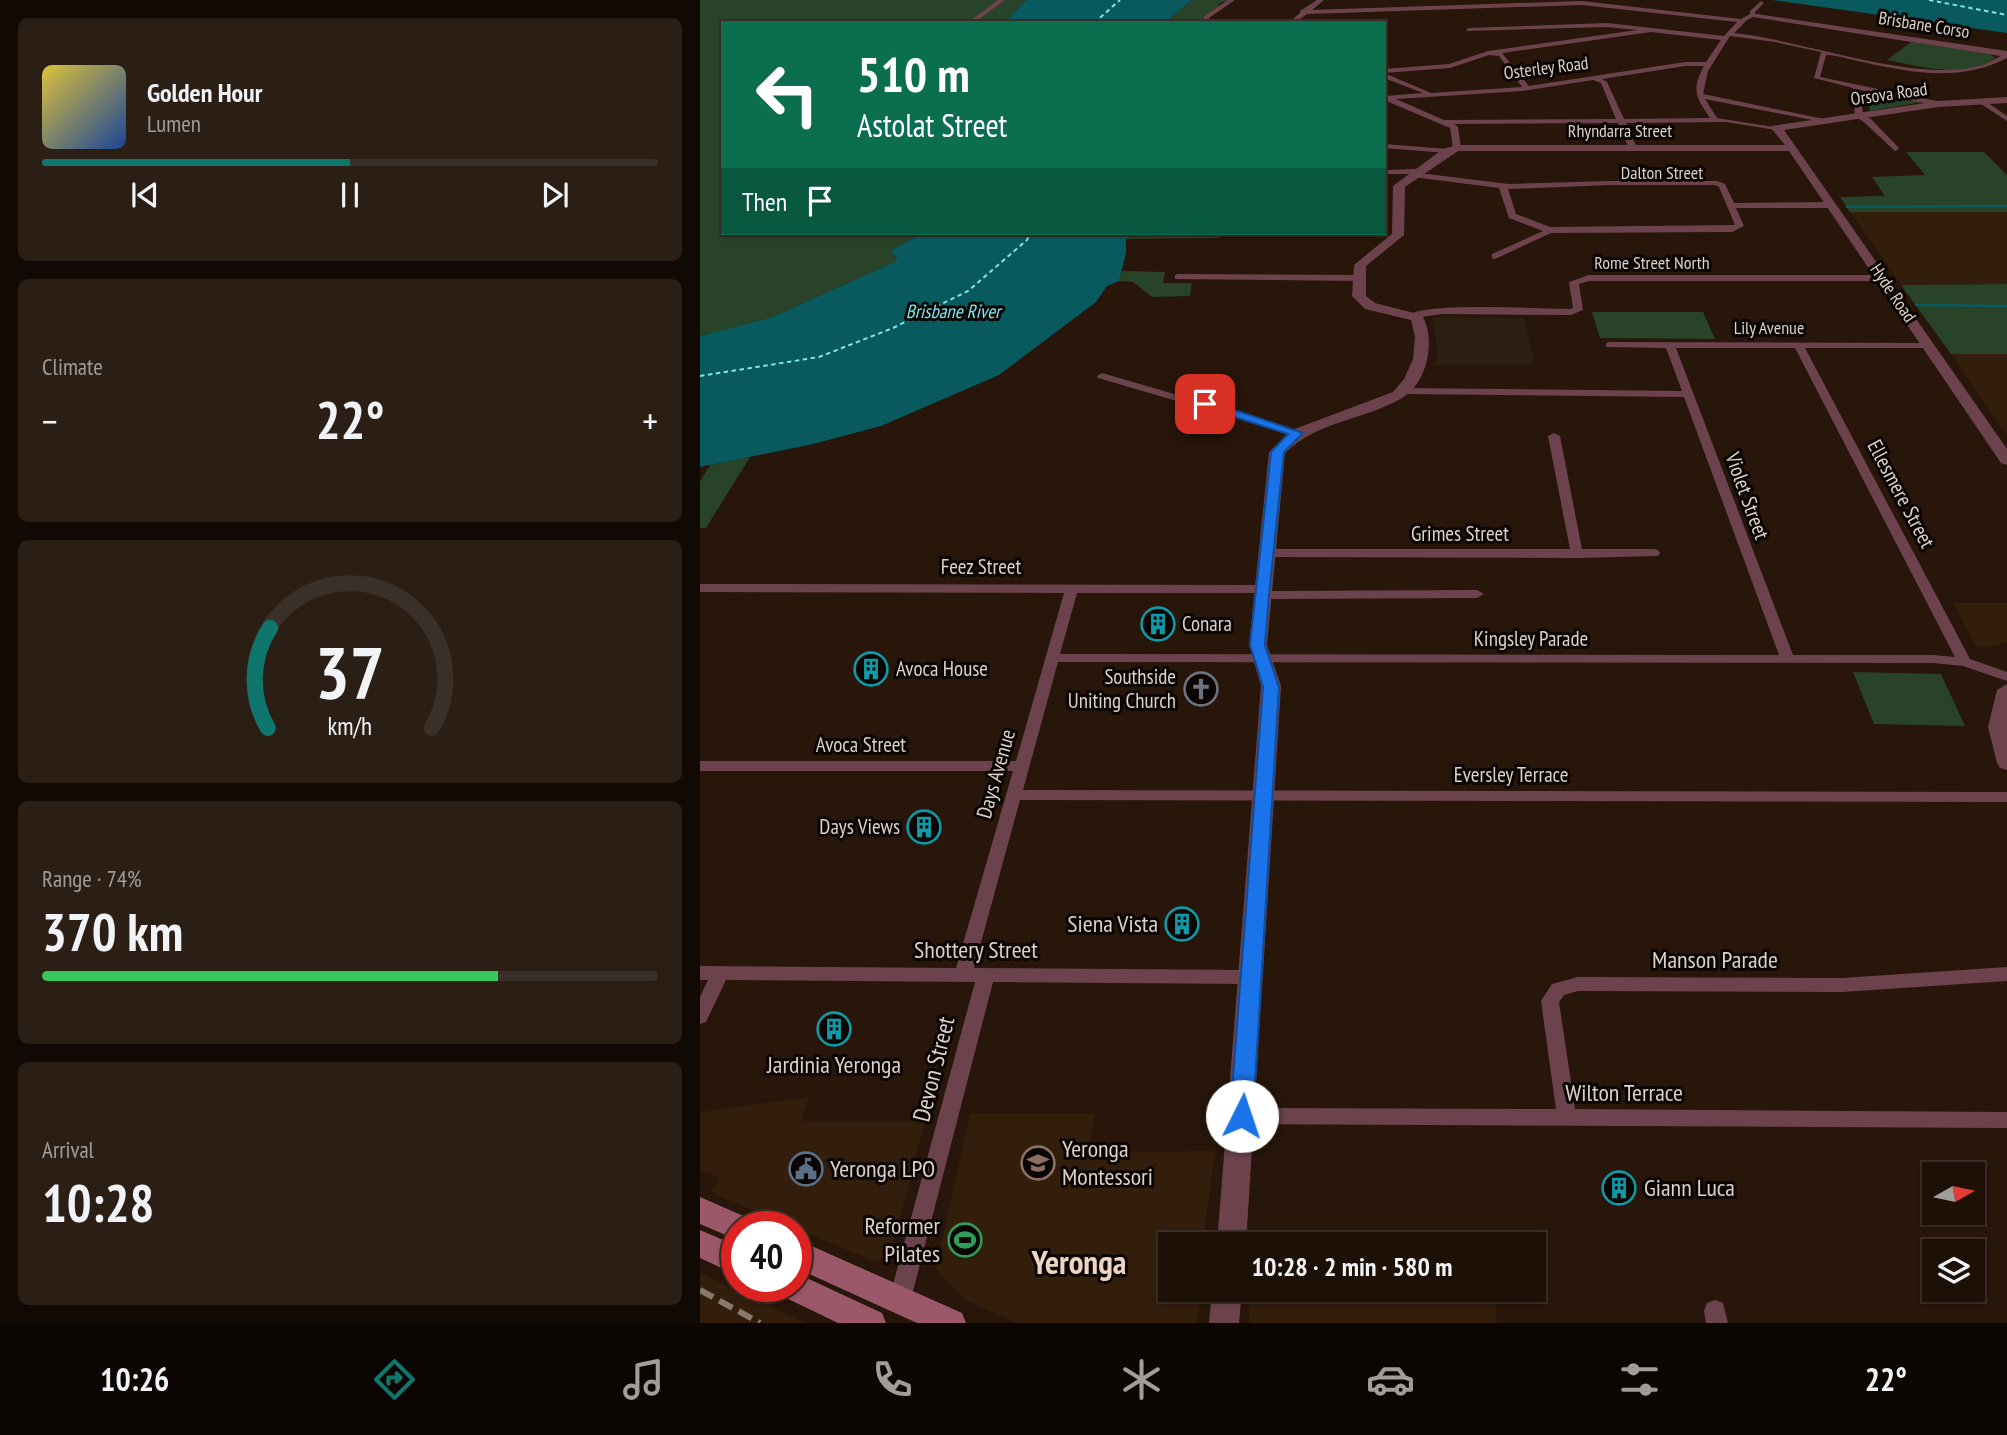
<!DOCTYPE html>
<meta charset="utf-8">
<style>
body{margin:0;font-family:"PT Sans Narrow",sans-serif;background:#2a1e15;color:#f1f3f6;height:100vh;display:flex;flex-direction:column;font-size:26px;white-space:nowrap}
*{box-sizing:border-box;margin:0}
p{font-size:23px;color:#a09d9b}
.icon{flex:none;width:38px;height:38px;fill:none;stroke:currentColor;stroke-width:2;stroke-linecap:round;stroke-linejoin:round}
.map{position:relative;flex:1;overflow:hidden}
.panel{display:flex;flex-direction:column;gap:18px;padding:18px;background:#100904;width:700px}
.panel>*{flex:none}
.guide{position:absolute;left:21px;top:21px;width:665px;height:214px;border-radius:0px;box-shadow:0 2px 5px #0004,0 0 0 2px #3b3028;background:#0b6e4f;color:#fff;overflow:hidden}
.needle{width:46px;rotate:81deg}
.tools{position:absolute;left:1222px;top:1162px;display:grid;gap:14px}
.tools a{display:grid;place-items:center;width:63px;height:63px;border-radius:0px;background:#1d1007;box-shadow:0 2px 5px #0004,0 0 0 2px #3b3028;font-size:35px}
.speed{position:absolute;left:21px;top:1211px;display:flex;gap:14px;font-size:35px;font-weight:700;text-align:center}
.speed>*{display:grid;place-content:center;width:91px;height:91px;border-radius:50%;background:#1d1007;box-shadow:0 2px 5px #0004,0 0 0 2px #3b3028;line-height:1}
.speed .limit{border:10px solid #d22;background:#fff;color:#111}
.pin{position:absolute;display:grid;place-items:center;width:60px;height:60px;color:#fff;margin:-30px;border-radius:14px;box-shadow:0 4px 10px #0006}
.me{position:absolute;width:77px;margin:-38px;rotate:4deg;stroke-linejoin:round;filter:drop-shadow(0 0 5px #0008)}
.turn{display:flex;align-items:center;gap:24px;height:147px;padding:0 21px;font-size:32px}
.turn .icon{width:91px;height:91px;stroke-width:2.5}
.turn b{display:block;font-size:49px;line-height:60px}
.then{display:flex;align-items:center;height:66px;padding:0 21px;background:#0003;gap:14px;font-size:26px}
.big{font-size:52px;font-weight:700;line-height:1.1}
.panel .widget{flex:1;display:flex;flex-direction:column;justify-content:center;gap:10px;min-width:0;padding:0 24px;border-radius:10px;background:#2a1e15}
.panel .dial{align-items:center;gap:0}
.dial svg{height:182px;overflow:visible;fill:none;stroke:#3b3028;stroke-width:7;stroke-linecap:round;text-anchor:middle}
.dial text{fill:#f1f3f6;stroke:none}
.song{display:flex;align-items:center;gap:21px}
.cover{width:84px;height:84px;border-radius:10px;background:linear-gradient(135deg,hsl(50 70% 55%),hsl(220 70% 35%))}
.played{height:7px;border-radius:4px;background:linear-gradient(90deg,#0f766e 50%,#3b3028 50%)}
.keys{display:flex;justify-content:space-around;direction:ltr}
.heat{display:flex;justify-content:space-between;align-items:center;font-size:38px;direction:ltr}
.charge{height:10px;border-radius:5px;background:linear-gradient(90deg,#34c759 74%,#3b3028 0)}
.trip{position:absolute;left:458px;top:1232px;width:388px;height:70px;border-radius:0px;background:#1d1007;box-shadow:0 2px 5px #0004,0 0 0 2px #3b3028;font-weight:700;line-height:70px;text-align:center}
.dock{display:flex;height:112px;justify-content:space-around;align-items:center;background:#0c0603;color:#a09d9b}
.dock .icon{width:49px;height:49px}
.dock .on{color:#0f766e}
.dock b{font-size:32px;color:#f1f3f6}
main{display:flex;flex:1;min-height:0}
.map>svg:first-child{display:block}
.built{fill:#331d0b}
.education{fill:#2b1f11}
.green{fill:#294328}
.water{fill:#085a5f}
.lines{fill:none;stroke-linecap:round;stroke-linejoin:round}
.stream{stroke:#085a5f;stroke-width:2.5}
.ferry{stroke:#7ae6ee;stroke-width:2;stroke-dasharray:4.5 3.5;stroke-linecap:butt}
.minor{fill:#6c434d;fill-rule:evenodd}
.tertiary{fill:#6c434d;fill-rule:evenodd}
.secondary{fill:#9a586a;fill-rule:evenodd}
.rail{stroke:#87796e;stroke-width:6;stroke-dasharray:15 7;stroke-linecap:butt}
.route{fill:#1a73e8;stroke:#114b97;stroke-width:2}
.labels{text-anchor:middle;stroke-width:6;stroke-linejoin:round;paint-order:stroke}
.far-street-label{font-size:18px;fill:#ddd1c8;stroke:#0a0502}
.far-water-label{font-size:19px;font-style:italic;fill:#7ae6ee;stroke:#0a0502}
.street-label{font-size:21px;fill:#ddd1c8;stroke:#0a0502}
.poi-label{font-size:21px;fill:#ddd1c8;stroke:#0a0502;text-anchor:start}
.near-poi-label{font-size:24px;fill:#ddd1c8;stroke:#0a0502;text-anchor:start}
.near-street-label{font-size:24px;fill:#ddd1c8;stroke:#0a0502}
.near-district-label{font-size:33px;font-weight:bold;fill:#ecd5c3;stroke:#0a0502}
</style>
<main>
<section class="panel">
<div class="widget">
<div class="song"><i class="cover"></i><div><b>Golden Hour</b><p>Lumen</p></div></div>
<div class="played"></div>
<div class="keys"><svg class="icon" aria-label="previous" viewBox="0 0 24 24"><path d="M18 5L8 12l10 7zM5 5v14"/></svg><svg class="icon" aria-label="pause" viewBox="0 0 24 24"><path d="M8 5v14M16 5v14"/></svg><svg class="icon" aria-label="next" viewBox="0 0 24 24"><path d="M6 5l10 7-10 7zM19 5v14"/></svg></div>
</div>
<div class="widget"><p>Climate</p>
<div class="heat"><a>−</a><b class="big">22°</b><a>+</a></div>
</div>
<div class="widget dial"><svg viewBox="0 0 100 80">
<path d="M14 69A42 42 0 1 1 86 69"/>
<path d="M14 69A42 42 0 0 1 15 25" stroke="#0f766e"/>
<text x="50" y="56" font-size="32" font-weight="700">37</text>
<text x="50" y="72" font-size="11">km/h</text>
</svg></div>
<div class="widget"><p>Range · 74%</p><b class="big">370 km</b><div class="charge"></div></div>
<div class="widget"><p>Arrival</p><b class="big">10:28</b></div>
</section>
<div class="map">
<svg width="1307" height="1323" viewBox="0 0 1307 1323">
<rect width="100%" height="100%" fill="#271609"/>
<path class="built" d="M 1150,212 L 1307,212 L 1307,284 L 1201,285 Z
M 1251,354 L 1307,354 L 1307,435 L 1265,375 Z
M 1253,603 L 1307,603 L 1307,642 L 1291,647 L 1277,647 Z
M 109,1097 L 101,1121 L 225,1121 L 191,1253 L 175,1262 L 10,1192 L 20,1178 L 0,1170 L 0,1112 Z
M 270,1114 L 394,1114 L 389,1152 L 515,1151 L 503,1244 L 471,1244 L 471,1290 L 500,1290 L 497,1323 L 317,1323 L 267,1301 L 254,1289 L 239,1274 L 236,1267 Z
M 0,1273 L 106,1323 L 0,1323 Z
M 551,1290 L 688,1290 L 688,1299 L 795,1299 L 797,1323 L 549,1323 Z"/>
<path class="education" d="M 733,317 L 824,318 L 835,365 L 733,365 L 738,358 Z"/>
<path class="green" d="M 0,0 L 326,0 L 304,23 L 23,23 L 23,233 L 223,233 L 190,251 L 197,259 L 194,262 L 72,317 L 0,336 Z
M 492,0 L 529,0 L 518,4 L 520,5 L 504,16 L 501,23 L 464,23 Z
M 1211,42 L 1290,54 L 1295,58 C 1267,80 1218,66 1187,60 Z
M 1171,92 L 1222,102 L 1170,111 L 1166,93 Z
M 1206,152 L 1284,152 L 1307,175 L 1307,212 L 1150,212 L 1140,197 L 1185,196 L 1172,177 L 1225,175 Z
M 440,233 L 520,233 L 519,238 L 426,239 Z
M 422,271 L 465,272 L 463,283 L 492,283 L 490,296 L 452,297 L 433,282 L 419,281 Z
M 1307,284 L 1307,354 L 1251,354 L 1201,285 Z
M 892,312 L 1003,312 L 1015,339 L 900,338 Z
M 50,457 L 6,528 L 0,528 L 0,481 L 10,465 Z
M 1153,672 L 1241,674 L 1265,726 L 1174,724 Z"/>
<path class="water" d="M 326,0 L 492,0 L 464,23 L 304,23 Z
M 1072,0 L 1307,0 L 1307,33 Z
M 223,233 L 440,233 L 426,239 L 426,253 L 419,281 L 407,286 L 396,302 L 299,375 L 181,426 L 113,444 L 0,467 L 0,336 L 72,317 L 194,262 L 197,258 L 190,251 Z"/>
<g class="lines">
<path class="stream" d="M 1147,207 L 1307,206
M 1216,305 L 1307,306"/>
<path class="ferry" d="M 1229,0 L 1307,15
M 394,23 L 420,0
M 0,376 L 119,357 L 193,328 L 268,291 L 327,240 L 330,233"/>
<path class="minor" d="M 298,0 L 305,0 L 274,23 L 267,23 Z
M 528,0 L 535,0 L 509,18 L 508,23 L 502,23 L 504,16 Z
M 617,0 L 624,0 L 612,10 L 882,1 L 1041,19 L 1050,14 L 1050,11 L 1061,1 L 1064,3 L 1055,12 L 1055,16 L 1047,20 L 1034,33 C 1104,40 1218,85 1283,65 C 1291,62 1299,56 1307,53 L 1307,58 C 1262,82 1211,73 1163,62 C 1151,60 1138,55 1126,55 L 1120,77 L 1241,102 L 1238,106 L 1160,90 L 1163,115 L 1171,119 L 1198,147 L 1199,149 L 1195,151 L 1165,123 L 1155,116 L 1153,88 L 1114,78 L 1121,52 L 1075,42 L 1030,36 L 1008,71 L 1003,94 L 1124,119 L 1127,119 L 1127,123 L 1005,99 L 1017,118 L 1080,128 L 1076,130 L 1026,122 L 926,123 L 937,148 L 933,150 L 929,148 L 918,123 L 754,124 L 758,127 L 761,148 L 757,150 L 753,148 L 750,128 L 684,100 L 685,96 L 723,93 L 684,78 L 684,73 L 731,93 L 822,87 L 799,56 L 789,55 L 750,68 L 684,73 L 684,69 L 749,64 L 788,51 L 937,30 L 907,27 L 766,31 L 768,28 L 907,23 L 1024,36 L 1037,22 L 882,5 L 607,14 L 595,23 L 588,23 L 600,13 L 600,11 ZM 951,32 L 1021,40 L 1006,62 L 985,62 L 829,86 L 802,53 ZM 985,66 L 1004,66 C 991,90 996,97 1010,118 L 924,119 L 907,82 L 902,79 ZM 893,80 L 901,83 L 916,119 L 744,120 L 696,99 L 822,91 Z
M 1284,100 L 1307,116 L 1307,121 L 1281,104 Z
M 684,144 L 747,149 L 751,151 L 747,153 L 684,148 Z
M 718,169 L 722,171 L 719,173 L 809,184 L 911,181 L 1017,181 L 1025,184 L 1034,203 L 1132,202 L 1136,205 L 1132,208 L 1036,208 L 1044,226 L 1032,232 L 851,233 L 795,259 L 792,258 L 792,254 L 843,231 L 809,218 L 799,188 L 713,177 L 710,177 L 710,174 L 684,174 L 684,170 ZM 911,185 L 1015,185 L 1019,187 L 1035,225 L 850,227 L 816,214 L 808,189 Z
M 478,274 L 659,275 L 664,278 L 659,281 L 475,279 L 475,275 Z
M 889,275 L 1183,275 L 1188,278 L 1183,281 L 889,281 L 879,284 L 883,310 L 871,315 L 742,314 L 714,318 L 709,315 C 728,302 841,309 871,309 L 873,308 L 869,282 Z
M 910,342 L 1232,343 L 1233,345 L 1228,348 L 1105,348 L 1270,659 L 1307,672 L 1307,681 L 1263,666 L 1233,663 L 358,662 L 323,790 L 1307,792 L 1307,802 L 320,800 L 274,968 L 551,970 L 557,972 L 560,977 L 557,982 L 551,984 L 293,982 L 211,1299 L 208,1306 L 200,1309 L 192,1306 L 189,1299 L 275,982 L 26,980 L 6,1022 L 0,1024 L 0,997 L 8,980 L 0,980 L 0,966 L 256,968 L 313,771 L 0,771 L 0,761 L 316,761 L 364,593 L 0,592 L 0,584 L 562,585 L 567,586 L 567,591 L 777,590 L 784,594 L 777,598 L 561,599 L 556,598 L 556,593 L 377,593 L 360,654 L 1079,655 L 984,397 L 702,394 L 697,391 L 702,388 L 982,391 L 966,348 L 906,347 L 906,343 ZM 976,348 L 1095,348 L 1255,657 L 1233,655 L 1093,655 Z
M 402,373 L 601,431 L 603,433 L 601,435 L 593,435 L 398,378 L 397,376 Z
M 854,433 L 860,436 L 882,549 L 954,549 L 958,550 L 960,553 L 958,556 L 877,558 L 565,557 L 559,553 L 565,549 L 870,549 L 848,436 Z
M 1307,967 L 1307,981 L 1142,992 L 878,991 L 864,995 L 859,1002 L 875,1109 L 1307,1112 L 1307,1128 L 542,1124 L 535,1122 L 532,1116 L 535,1110 L 542,1108 L 856,1109 L 841,1001 L 852,984 L 878,977 L 1142,978 Z
M 1015,1300 L 1023,1303 L 1028,1323 L 1006,1323 L 1004,1311 L 1007,1303 Z"/>
<path class="tertiary" d="M 1050,13 L 1307,51 L 1307,57 L 1053,17 Z
M 1307,97 L 1307,103 L 1238,107 L 1084,130 L 1307,449 L 1307,465 L 1301,463 L 1089,151 L 758,151 L 705,187 L 704,235 L 666,266 L 666,296 L 675,303 L 722,315 C 736,339 728,383 702,398 C 663,421 619,420 585,453 L 567,645 L 581,686 L 546,1244 L 517,1244 L 561,686 L 549,645 L 569,452 L 592,430 L 693,392 L 704,379 L 713,359 L 715,337 L 711,320 L 665,309 L 652,296 L 654,265 L 692,234 L 693,186 L 743,149 L 757,145 L 1085,145 L 1071,128 L 1072,126 L 1238,101 Z
M 1307,684 L 1307,770 L 1300,768 L 1297,763 L 1288,727 L 1297,690 Z
M 512,1290 L 542,1290 L 539,1323 L 509,1323 Z"/>
<path class="secondary" d="M 0,1197 L 48,1218 L 52,1227 L 37,1227 L 37,1240 L 0,1224 Z
M 0,1230 L 37,1246 L 37,1275 L 0,1258 Z
M 96,1239 L 262,1313 L 266,1323 L 217,1323 L 96,1268 Z
M 96,1273 L 182,1313 L 186,1323 L 138,1323 L 82,1296 L 78,1286 L 96,1286 Z"/>
<path class="rail" d="M 0,1290 L 60,1323"/>
</g>
<path class="route" d="M 505,400 L 603,433 L 584,452 L 569,595 L 565,645 L 579,687 L 553,1116 L 550,1123 L 542,1126 L 534,1123 L 530,1116 L 563,687 L 550,645 L 571,452 L 588,434 L 500,406 L 500,401 Z"/>
<defs>
<symbol id="building-ring" viewBox="-11 -11 22 22"><circle r="9.5" fill="#0a0502" stroke="#0f9aa8" stroke-width="1.5"/><path d="M-4-6H4V6H1V3H-1V6H-4ZM-2.5-4.3h1.7v1.8h-1.7ZM.8-4.3h1.7v1.8H.8ZM-2.5-1h1.7V.8h-1.7ZM.8-1h1.7V.8H.8Z" fill="#0f9aa8"/></symbol>
<symbol id="church-ring" viewBox="-11 -11 22 22"><circle r="9.5" fill="#0a0502" stroke="#6b7280" stroke-width="1.5"/><path d="M-1.2-6h2.4v3.5h3.3v2.4h-3.3V6h-2.4V-.1h-3.3v-2.4h3.3Z" fill="#6b7280"/></symbol>
<symbol id="school-ring" viewBox="-11 -11 22 22"><circle r="9.5" fill="#0a0502" stroke="#8d6e63" stroke-width="1.5"/><path d="M0-5L7-2L0 1L-7-2ZM-4 1L0 2.5L4 1V4Q0 6-4 4Z" fill="#8d6e63"/></symbol>
<symbol id="civic-ring" viewBox="-11 -11 22 22"><circle r="9.5" fill="#0a0502" stroke="#5c6f8a" stroke-width="1.5"/><path d="M-.6-6.5H3V-4.5H.6V-3L4-1V1h2V6H-6V1h2V-1L-.6-3ZM-1.2 2.5V6h2.4V2.5Z" fill="#5c6f8a"/></symbol>
<symbol id="stadium-ring" viewBox="-11 -11 22 22"><circle r="9.5" fill="#0a0502" stroke="#2e9e5b" stroke-width="1.5"/><path d="M0-5a6.5 5 0 1 0 0 10a6.5 5 0 1 0 0-10ZM-3.5-1.8h7v3.6h-7Z" fill="#2e9e5b"/></symbol>
</defs>
<g fill-rule="evenodd">
<use href="#building-ring" x="439" y="605" width="38" height="38"/>
<use href="#building-ring" x="152" y="650" width="38" height="38"/>
<use href="#church-ring" x="482" y="670" width="38" height="38"/>
<use href="#building-ring" x="205" y="808" width="38" height="38"/>
<use href="#building-ring" x="463" y="905" width="38" height="38"/>
<use href="#building-ring" x="115" y="1010" width="38" height="38"/>
<use href="#school-ring" x="319" y="1144" width="38" height="38"/>
<use href="#civic-ring" x="87" y="1150" width="38" height="38"/>
<use href="#building-ring" x="900" y="1169" width="38" height="38"/>
<use href="#stadium-ring" x="246" y="1221" width="38" height="38"/>
</g>
<g class="labels">
<g class="far-street-label">
<text transform="translate(1224 25) rotate(9)" y="6">Brisbane Corso</text>
<text transform="translate(846 68) rotate(-7)" y="6">Osterley Road</text>
<text transform="translate(1189 94) rotate(-8)" y="6">Orsova Road</text>
<text x="920" y="137">Rhyndarra Street</text>
<text x="962" y="179">Dalton Street</text>
<text x="952" y="269">Rome Street North</text>
<text transform="translate(1193 293) rotate(56)" y="6">Hyde Road</text>
<text x="1069" y="334">Lily Avenue</text>
</g>
<g class="far-water-label">
<text x="253" y="318">Brisbane River</text>
</g>
<g class="street-label">
<text transform="translate(1201 494) rotate(62)" y="7">Ellesmere Street</text>
<text transform="translate(1047 496) rotate(70)" y="7">Violet Street</text>
<text x="760" y="541">Grimes Street</text>
<text x="281" y="574">Feez Street</text>
<text x="831" y="646">Kingsley Parade</text>
<text x="161" y="752">Avoca Street</text>
<text transform="translate(296 774) rotate(-74)" y="7">Days Avenue</text>
<text x="811" y="782">Eversley Terrace</text>
</g>
<g class="poi-label">
<text x="482" y="631">Conara</text>
<text x="196" y="676">Avoca House</text>
<text x="476" y="684" text-anchor="end">Southside<tspan x="476" dy="24">Uniting Church</tspan></text>
<text x="200" y="834" text-anchor="end">Days Views</text>
</g>
<g class="near-poi-label">
<text x="458" y="932" text-anchor="end">Siena Vista</text>
<text x="134" y="1073" text-anchor="middle">Jardinia Yeronga</text>
<text x="362" y="1157">Yeronga<tspan x="362" dy="28">Montessori</tspan></text>
<text x="130" y="1177">Yeronga LPO</text>
<text x="944" y="1196">Giann Luca</text>
<text x="240" y="1234" text-anchor="end">Reformer<tspan x="240" dy="28">Pilates</tspan></text>
</g>
<g class="near-street-label">
<text x="276" y="958">Shottery Street</text>
<text x="1015" y="968">Manson Parade</text>
<text transform="translate(234 1069) rotate(-76)" y="8">Devon Street</text>
<text x="924" y="1101">Wilton Terrace</text>
</g>
<g class="near-district-label">
<text x="379" y="1274">Yeronga</text>
</g>
</g>
</svg>
<div class="tools">
<a><svg class="needle" viewBox="-14 -14 28 28"><path d="M0-13l5 13h-10z" fill="#e53935"/><path d="M0 13l5-13h-10z" fill="#a09d9b"/></svg></a>
<a><svg class="icon" aria-label="layers" viewBox="0 0 24 24"><path d="M12 4l9 5-9 5-9-5zM3 14l9 5 9-5"/></svg></a>
</div>
<div class="speed"><div class="limit">40</div></div>
<div class="pin" style="left:505px;top:404px;background:#d93025"><svg class="icon" aria-label="arrive" viewBox="0 0 24 24"><path d="M6 21V4h12l-3 4 3 4H6"/></svg></div>
<svg class="me" style="left:542px;top:1116px" viewBox="-20 -20 40 40"><circle r="19" fill="#fff"/><path d="M0-13L10 11 0 6-10 11z" fill="#1a73e8"/></svg>
<div class="trip">10:28 · 2 min · 580 m</div>
<div class="guide">
<div class="turn"><svg class="icon" aria-label="left" viewBox="0 0 24 24"><path d="M17 20v-9H6M10 6l-5 5 5 5"/></svg><div><b>510 m</b>Astolat Street</div></div>
<div class="then">Then<svg class="icon" aria-label="arrive" viewBox="0 0 24 24"><path d="M6 21V4h12l-3 4 3 4H6"/></svg></div>
</div>
</div>
</main>
<nav class="dock">
<b>10:26</b>
<svg class="icon on" aria-label="directions" viewBox="0 0 24 24"><path d="M12 3l9 9-9 9-9-9zM9 14v-3h6M13 9l2 2-2 2"/></svg>
<svg class="icon" aria-label="music" viewBox="0 0 24 24"><path d="M9 18V5l10-2v13"/><circle cx="6" cy="18" r="3"/><circle cx="16" cy="16" r="3"/></svg>
<svg class="icon" aria-label="phone" viewBox="0 0 24 24"><path d="M5 4h4l2 5-3 2q2 4 5 5l2-3 5 2v4C11 20 4 13 5 4z"/></svg>
<svg class="icon" aria-label="climate" viewBox="0 0 24 24"><path d="M12 3v18M4 7l16 10M4 17L20 7"/></svg>
<svg class="icon" aria-label="car" viewBox="0 0 24 24"><path d="M5 17H2v-5l4-1 3-4h7l3 4 3 1v5h-3M9 17h6M6 11h13"/><circle cx="7" cy="17" r="2"/><circle cx="17" cy="17" r="2"/></svg>
<svg class="icon" aria-label="filters" viewBox="0 0 24 24"><path d="M4 7h16M4 17h16"/><circle cx="9" cy="7" r="2"/><circle cx="15" cy="17" r="2"/></svg>
<b>22°</b>
</nav>
